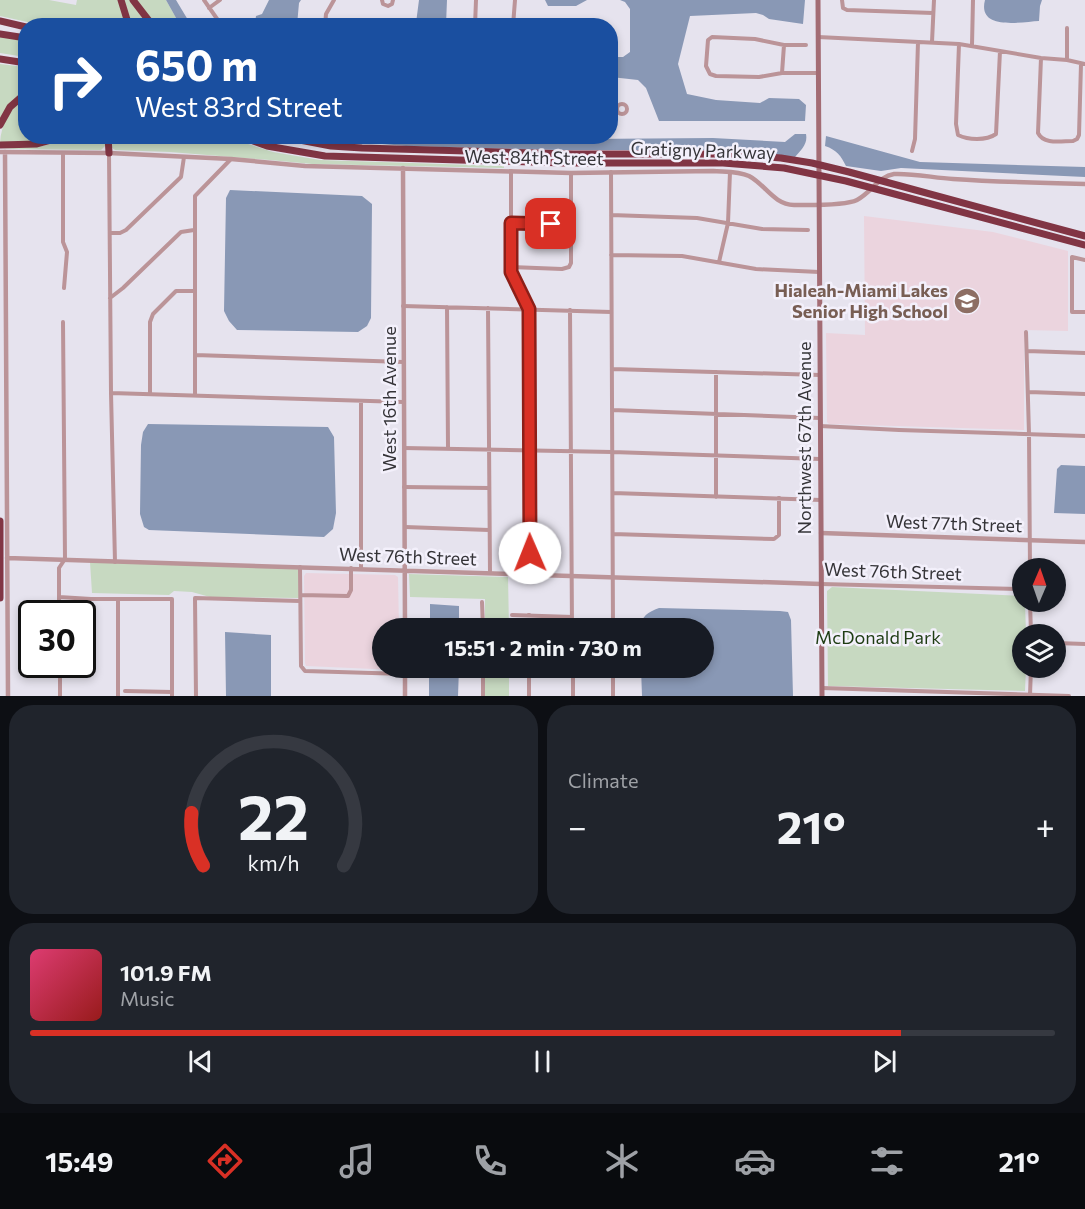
<!DOCTYPE html>
<meta charset="utf-8">
<style>
body{margin:0;font-family:Commissioner,sans-serif;background:#20242c;color:#f1f3f6;height:100vh;display:flex;flex-direction:column;font-size:22px;white-space:nowrap}
*{box-sizing:border-box;margin:0}
p{font-size:20px;color:#9ea1a6}
.icon{flex:none;width:33px;height:33px;fill:none;stroke:currentColor;stroke-width:2;stroke-linecap:round;stroke-linejoin:round}
.map{position:relative;height:696px;overflow:hidden}
.drawer{display:flex;flex-direction:column;gap:9px;padding:9px;background:#0d0f14;flex:1}
.drawer>*{flex:none}
.banner{position:absolute;left:18px;top:18px;width:600px;height:126px;border-radius:24px;box-shadow:0 3px 9px #0003;background:#1a4fa0;color:#fff;overflow:hidden}
.needle{width:39px;rotate:2deg}
.buttons{position:absolute;left:1012px;top:558px;display:grid;gap:12px}
.buttons a{display:grid;place-items:center;width:54px;height:54px;border-radius:50%;background:#171b24;box-shadow:0 3px 9px #0003;font-size:30px}
.speed{position:absolute;left:18px;top:600px;display:flex;gap:12px;font-size:30px;font-weight:700;text-align:center}
.speed>*{display:grid;place-content:center;width:78px;height:78px;border-radius:50%;background:#171b24;box-shadow:0 3px 9px #0003;line-height:1}
.speed .limit{border:3px solid #111;border-radius:9px;background:#fff;color:#111}
.pin{position:absolute;display:grid;place-items:center;width:51px;height:51px;color:#fff;margin:-26px;border-radius:12px;box-shadow:0 3px 9px #0006}
.me{position:absolute;width:66px;margin:-33px;rotate:359deg;stroke-linejoin:round;filter:drop-shadow(0 0 4px #0008)}
.turn{display:flex;align-items:center;gap:21px;height:126px;padding:0 18px;font-size:27px}
.turn .icon{width:78px;height:78px;stroke-width:2.5}
.turn b{display:block;font-size:42px;line-height:51px}
.big{font-size:45px;font-weight:700;line-height:1.1}
.drawer .widget{flex:1;display:flex;flex-direction:column;justify-content:center;gap:9px;min-width:0;padding:0 21px;border-radius:24px;background:#20242c}
.drawer .dial{align-items:center;gap:0}
.dial svg{height:156px;overflow:visible;fill:none;stroke:#363941;stroke-width:7;stroke-linecap:round;text-anchor:middle}
.dial text{fill:#f1f3f6;stroke:none}
.song{display:flex;align-items:center;gap:18px}
.cover{width:72px;height:72px;border-radius:9px;background:linear-gradient(135deg,hsl(340 70% 55%),hsl(0 70% 35%))}
.played{height:6px;border-radius:3px;background:linear-gradient(90deg,#d93025 85%,#363941 85%)}
.keys{display:flex;justify-content:space-around;direction:ltr}
.heat{display:flex;justify-content:space-between;align-items:center;font-size:33px;direction:ltr}
.drawer .tiles{flex:1;display:grid;gap:9px;grid-template-columns:1fr 1fr}
.widget:last-child{grid-column:span 2}
.trip{position:absolute;left:372px;top:618px;width:342px;height:60px;border-radius:30px;background:#171b24;box-shadow:0 3px 9px #0003;font-weight:700;line-height:60px;text-align:center}
.tab-bar{display:flex;height:96px;justify-content:space-around;align-items:center;background:#090b0e;color:#9ea1a6}
.tab-bar .icon{width:42px;height:42px}
.tab-bar .current{color:#d93025}
.tab-bar b{font-size:27px;color:#f1f3f6}
.map>svg:first-child{display:block}
.education{fill:#ebd4de}
.green{fill:#c7d9c1}
.water{fill:#8998b5}
.lines{fill:none;stroke-linecap:round;stroke-linejoin:round}
.minor{stroke:#bb9498;stroke-width:4}
.tertiary{stroke:#bb9498;stroke-width:4.5}
.secondary{stroke:#a36c74;stroke-width:5}
.motorway{stroke:#813544;stroke-width:7}
.route-casing{stroke:#8d1f18;stroke-width:15}
.route{stroke:#d93025;stroke-width:10}
.labels{text-anchor:middle;stroke-width:5;stroke-linejoin:round;paint-order:stroke}
.street-label{font-size:18px;fill:#353438;stroke:#f3f0fb}
.education-label{font-size:18px;font-weight:bold;fill:#785e54;stroke:#f3f0fb;text-anchor:end}
.park-label{font-size:18px;fill:#1e3c13;stroke:#f3f0fb}
</style>
<div class="map">
<svg width="1085" height="696" viewBox="0 0 1085 696">
<rect width="100%" height="100%" fill="#e6e3ee"/>
<path class="education" d="M 864,216 L 993,232 L 1068,251 L 1068,331 L 1024,330 L 1024,430 L 829,424 L 827,422 L 826,333 L 865,335 Z
M 306,573 L 395,575 L 398,577 L 399,628 L 382,628 L 382,668 L 399,668 L 399,669 L 397,670 L 306,666 L 305,663 L 304,576 Z"/>
<path class="green" d="M 0,0 L 49,0 L 76,5 L 77,0 L 120,0 L 127,25 L 41,25 L 0,16 Z
M 124,0 L 131,0 L 151,25 L 132,25 Z
M 135,0 L 166,0 L 180,25 L 156,25 Z
M 0,36 L 25,39 L 25,57 L 0,53 Z
M 0,64 L 25,67 L 25,92 L 0,120 Z
M 25,96 L 26,136 L 62,137 L 51,140 L 0,143 C 1,123 11,109 25,96 Z
M 72,137 L 107,137 L 106,145 L 101,150 L 0,149 L 43,146 Z
M 110,137 L 226,137 L 273,152 L 320,160 L 504,166 L 504,168 L 312,164 L 270,160 L 170,152 L 115,150 C 110,147 110,142 110,137 Z
M 90,562 L 300,568 L 300,598 L 210,597 L 192,592 L 174,591 L 169,595 L 92,593 Z
M 409,574 L 508,577 L 509,628 L 485,628 L 485,599 L 410,597 Z
M 832,587 L 1023,596 L 1023,602 L 1025,602 L 1026,634 L 1023,634 L 1023,668 L 1026,668 L 1025,691 L 828,686 L 827,591 Z
M 485,668 L 509,668 L 509,696 L 485,696 Z"/>
<path class="water" d="M 166,0 L 176,0 L 191,25 L 180,25 Z
M 269,0 L 301,0 L 299,3 L 297,25 L 257,25 L 255,23 L 256,16 L 262,14 Z
M 419,0 L 447,0 L 446,25 L 409,25 L 416,23 Z
M 545,0 L 587,0 L 576,6 L 548,6 Z
M 620,0 L 805,0 L 803,24 L 769,19 L 763,15 L 756,13 L 690,16 L 678,64 L 687,94 L 716,100 L 760,103 L 769,98 L 799,99 L 806,105 L 805,121 L 659,121 L 646,88 L 638,80 L 611,77 L 611,57 L 623,57 L 630,52 L 630,9 L 625,2 Z
M 985,0 L 1042,0 L 1040,6 L 1039,21 C 1021,22 977,31 985,0 Z
M 795,134 L 806,134 C 808,144 801,150 795,157 L 711,150 L 559,150 L 406,146 L 358,142 L 331,137 L 463,136 L 584,139 L 713,138 L 785,142 Z
M 826,136 L 920,162 L 1085,167 L 1085,177 L 901,168 L 881,171 L 846,166 C 841,156 837,150 825,146 Z
M 230,190 L 362,196 L 372,204 L 371,318 L 367,326 L 358,332 L 237,330 L 229,321 L 224,311 L 226,198 Z
M 148,424 L 328,427 L 334,437 L 336,513 L 333,529 L 324,537 L 149,530 L 144,527 L 140,514 L 141,445 L 143,432 Z
M 1061,465 L 1085,466 L 1085,514 L 1054,513 L 1057,469 Z
M 430,604 L 459,606 L 459,628 L 430,628 Z
M 659,608 L 780,611 L 788,612 L 791,620 L 793,696 L 642,696 L 641,668 L 704,668 L 704,628 L 641,628 C 641,616 648,612 659,608 Z
M 225,632 L 271,635 L 271,696 L 226,696 Z
M 429,668 L 459,668 L 458,696 L 429,696 Z"/>
<g class="lines">
<path class="minor" d="M 204,0 L 222,26
M 382,0 L 383,4 L 388,6 L 392,4 L 393,0
M 842,0 L 843,8 L 847,10 L 933,13
M 209,8 L 220,0
M 325,26 L 326,14 L 334,0
M 475,26 L 476,0
M 513,26 L 515,0
M 598,26 L 601,23 L 607,26
M 1067,28 L 1067,60
M 818,37 L 959,44 L 1041,58 L 1067,60 L 1085,64
M 932,42 L 934,0
M 959,44 L 956,124 L 958,135 C 968,140 986,141 996,134 L 1000,51
M 806,45 L 784,45 L 755,39 L 712,37 L 708,40 L 706,66 L 710,74 L 716,76 L 759,77 L 782,73 L 818,73
M 972,45 L 973,0
M 1041,58 L 1038,133 C 1044,145 1061,141 1073,141 L 1077,139 L 1079,135 L 1081,64
M 782,73 L 784,45
M617 109a5 5 0 1 1 10 0a5 5 0 1 1-10 0Z
M 610,112 L 617,111
M 912,151 L 915,139 L 918,42
M 63,153 L 63,242 L 67,252 L 64,288
M 109,153 L 111,393 L 115,562
M 511,171 L 511,272 L 529,309 L 531,574
M 611,172 L 613,628
M 611,215 L 697,218 L 762,229 L 808,230
M 511,223 L 571,225
M 110,233 L 120,233 L 126,230 L 181,177 L 184,157
M 611,255 L 682,256 L 756,269 L 819,272
M 1085,260 L 1072,257 L 1072,312 L 1085,312
M 719,262 L 728,223 L 730,172
M 511,267 L 562,269 L 569,267 L 571,263 L 571,173
M 110,298 L 123,288 L 181,232 L 194,230
M 403,306 L 611,312
M 447,307 L 448,448
M 488,308 L 490,573
M 570,310 L 572,628
M 1026,332 L 1029,434 L 1030,568
M 1027,351 L 1085,353
M 195,355 L 403,362
M 612,369 L 820,375
M 716,372 L 716,497
M 1029,392 L 1085,394
M 111,393 L 403,402
M 150,393 L 150,322 L 153,314 L 176,291 L 194,291
M 195,395 L 195,196 L 231,159
M 612,410 L 820,418
M 820,426 L 899,430 L 1085,436
M 404,448 L 612,452 L 820,459
M 404,487 L 489,488
M 613,493 L 821,500
M 405,527 L 489,530
M 613,534 L 774,539 L 779,535 L 779,498
M 300,567 L 301,666 L 305,671 L 405,674
M 361,568 L 361,401
M 821,584 L 1023,589
M 301,595 L 348,596 L 351,590 L 351,568
M 59,597 L 91,599 L 172,599 L 172,696
M 482,602 L 483,628
M 1030,602 L 1031,634
M 59,614 L 59,568 L 65,559 L 63,322
M 512,615 L 572,617
M 529,615 L 529,628
M 1056,643 L 1085,644
M 60,664 L 60,696
M 529,668 L 529,696
M 573,668 L 573,696
M 613,668 L 613,696
M 1031,668 L 1030,695 L 1032,696
M 822,688 L 1069,696
M 125,691 L 172,692
M 118,696 L 118,599
M 196,696 L 195,598 L 300,601
M 483,696 L 483,668"/>
<path class="tertiary" d="M 0,152 L 109,153 L 231,159 L 305,166 L 571,173 L 713,171 C 725,172 738,171 749,176 C 766,185 773,204 794,205 C 809,205 845,206 857,200 C 871,193 879,176 894,174 C 912,173 935,178 953,179 C 997,182 1041,183 1085,184
M 5,152 L 8,696
M 403,168 L 405,628
M 821,533 L 1085,542
M 7,558 L 821,584
M 405,668 L 405,696"/>
<path class="secondary" d="M 818,0 L 822,696"/>
<path class="motorway" d="M 121,0 L 129,26
M 133,0 L 153,26
M 0,21 L 26,27
M 0,34 L 26,38
M 0,59 L 26,63
M 0,125 L 10,107 L 26,93
M 108,136 L 109,153
M 240,136 L 267,146 L 325,156 L 564,163 L 723,163 L 784,168 L 846,181 L 1085,245
M 279,136 L 331,146 L 362,148 L 573,154 L 731,154 L 781,158 L 812,163 L 849,172 L 1085,236
M 0,145 L 37,144 L 66,136
M 0,521 L 0,598"/>
</g>
<g class="lines">
<defs>
<path id="route" d="M 530,553 L 529,309 L 511,272 L 511,223 L 551,224"/>
</defs>
<use href="#route" class="route-casing"/>
<use href="#route" class="route"/>
</g>
<defs>
<symbol id="school-disc" viewBox="-11 -11 22 22"><circle r="9.5" fill="#8d6e63" stroke="#f3f0fb"/><path d="M0-5L7-2L0 1L-7-2ZM-4 1L0 2.5L4 1V4Q0 6-4 4Z" fill="#fff"/></symbol>
</defs>
<g fill-rule="evenodd">
<use href="#school-disc" x="952" y="286" width="30" height="30"/>
</g>
<g class="labels">
<g class="street-label">
<text transform="translate(703 151) rotate(2)" y="6">Gratigny Parkway</text>
<text transform="translate(534 158) rotate(1)" y="6">West 84th Street</text>
<text transform="translate(390 399) rotate(-90)" y="6">West 16th Avenue</text>
<text transform="translate(805 438) rotate(-90)" y="6">Northwest 67th Avenue</text>
<text transform="translate(954 524) rotate(2)" y="6">West 77th Street</text>
<text transform="translate(408 557) rotate(2)" y="6">West 76th Street</text>
<text transform="translate(893 572) rotate(2)" y="6">West 76th Street</text>
</g>
<g class="education-label">
<text x="948" y="297">Hialeah-Miami Lakes<tspan x="948" dy="21">Senior High School</tspan></text>
</g>
<g class="park-label">
<text x="878" y="644">McDonald Park</text>
</g>
</g>
</svg>
<div class="buttons">
<a><svg class="needle" viewBox="-14 -14 28 28"><path d="M0-13l5 13h-10z" fill="#e53935"/><path d="M0 13l5-13h-10z" fill="#9ea1a6"/></svg></a>
<a><svg class="icon" aria-label="layers" viewBox="0 0 24 24"><path d="M12 4l9 5-9 5-9-5zM3 14l9 5 9-5"/></svg></a>
</div>
<div class="speed"><div class="limit">30</div></div>
<div class="pin" style="left:551px;top:224px;background:#d93025"><svg class="icon" aria-label="arrive" viewBox="0 0 24 24"><path d="M6 21V4h12l-3 4 3 4H6"/></svg></div>
<svg class="me" style="left:530px;top:553px" viewBox="-20 -20 40 40"><circle r="19" fill="#fff"/><path d="M0-13L10 11 0 6-10 11z" fill="#d93025"/></svg>
<div class="trip">15:51 · 2 min · 730 m</div>
<div class="banner">
<div class="turn"><svg class="icon" aria-label="right" viewBox="0 0 24 24"><path d="M7 20v-9h11M14 6l5 5-5 5"/></svg><div><b>650 m</b>West 83rd Street</div></div>
</div>
</div>
<section class="drawer">
<div class="tiles">
<div class="widget dial"><svg viewBox="0 0 100 80">
<path d="M14 69A42 42 0 1 1 86 69"/>
<path d="M14 69A42 42 0 0 1 8 42" stroke="#d93025"/>
<text x="50" y="56" font-size="32" font-weight="700">22</text>
<text x="50" y="72" font-size="11">km/h</text>
</svg></div>
<div class="widget"><p>Climate</p>
<div class="heat"><a>−</a><b class="big">21°</b><a>+</a></div>
</div>
<div class="widget">
<div class="song"><i class="cover"></i><div><b>101.9 FM</b><p>Music</p></div></div>
<div class="played"></div>
<div class="keys"><svg class="icon" aria-label="previous" viewBox="0 0 24 24"><path d="M18 5L8 12l10 7zM5 5v14"/></svg><svg class="icon" aria-label="pause" viewBox="0 0 24 24"><path d="M8 5v14M16 5v14"/></svg><svg class="icon" aria-label="next" viewBox="0 0 24 24"><path d="M6 5l10 7-10 7zM19 5v14"/></svg></div>
</div>
</div>
</section>
<nav class="tab-bar">
<b>15:49</b>
<svg class="icon current" aria-label="directions" viewBox="0 0 24 24"><path d="M12 3l9 9-9 9-9-9zM9 14v-3h6M13 9l2 2-2 2"/></svg>
<svg class="icon" aria-label="music" viewBox="0 0 24 24"><path d="M9 18V5l10-2v13"/><circle cx="6" cy="18" r="3"/><circle cx="16" cy="16" r="3"/></svg>
<svg class="icon" aria-label="phone" viewBox="0 0 24 24"><path d="M5 4h4l2 5-3 2q2 4 5 5l2-3 5 2v4C11 20 4 13 5 4z"/></svg>
<svg class="icon" aria-label="climate" viewBox="0 0 24 24"><path d="M12 3v18M4 7l16 10M4 17L20 7"/></svg>
<svg class="icon" aria-label="car" viewBox="0 0 24 24"><path d="M5 17H2v-5l4-1 3-4h7l3 4 3 1v5h-3M9 17h6M6 11h13"/><circle cx="7" cy="17" r="2"/><circle cx="17" cy="17" r="2"/></svg>
<svg class="icon" aria-label="filters" viewBox="0 0 24 24"><path d="M4 7h16M4 17h16"/><circle cx="9" cy="7" r="2"/><circle cx="15" cy="17" r="2"/></svg>
<b>21°</b>
</nav>
